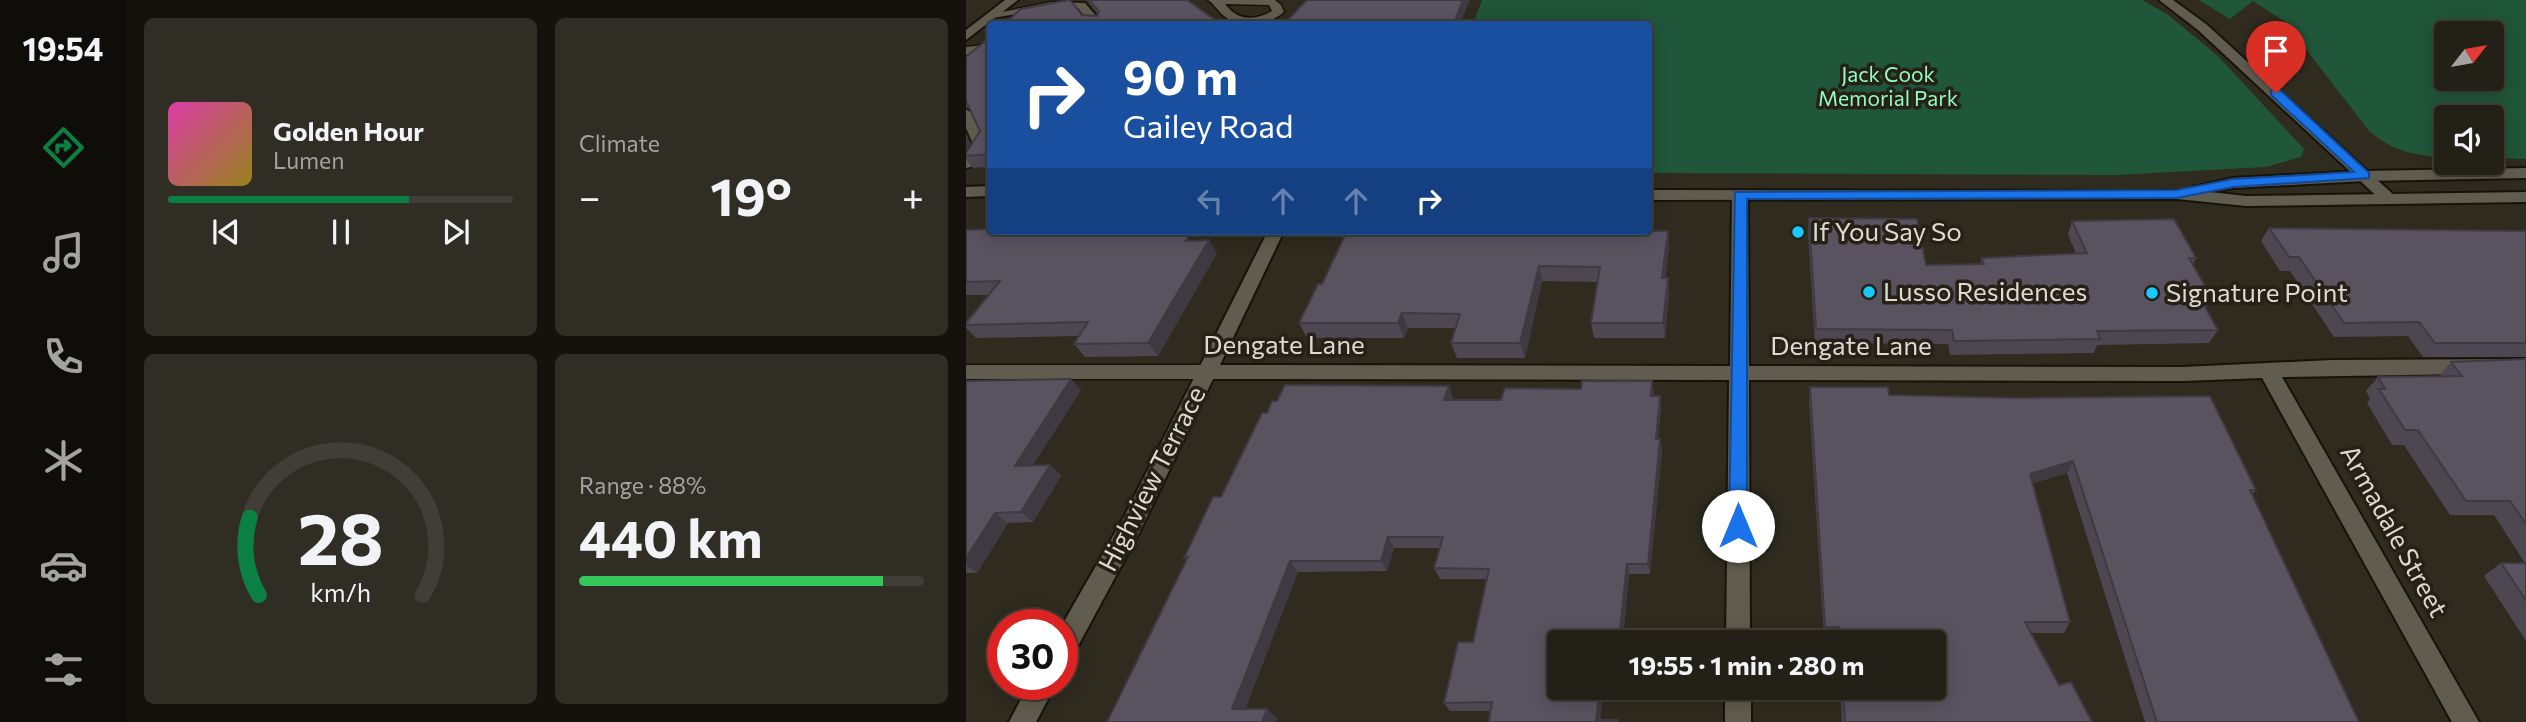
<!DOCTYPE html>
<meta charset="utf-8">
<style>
body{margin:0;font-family:Commissioner,sans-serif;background:#2f2d24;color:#f1f3f6;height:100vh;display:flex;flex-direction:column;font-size:26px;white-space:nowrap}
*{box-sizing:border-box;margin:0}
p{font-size:23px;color:#a3a3a1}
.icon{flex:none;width:38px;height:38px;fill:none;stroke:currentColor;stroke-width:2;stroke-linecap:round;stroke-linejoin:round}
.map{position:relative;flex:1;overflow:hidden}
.details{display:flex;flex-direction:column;gap:18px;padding:18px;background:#13120d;width:840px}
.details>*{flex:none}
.guide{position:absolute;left:21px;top:21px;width:665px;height:214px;border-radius:7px;box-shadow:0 4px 18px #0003,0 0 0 2px #403e36;background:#1a4fa0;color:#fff;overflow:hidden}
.needle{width:46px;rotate:59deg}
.controls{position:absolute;left:1468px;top:21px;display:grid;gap:14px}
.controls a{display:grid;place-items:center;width:70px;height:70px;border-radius:7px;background:#232017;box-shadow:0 4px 18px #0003,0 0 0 2px #403e36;font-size:35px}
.speed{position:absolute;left:21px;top:609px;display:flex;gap:14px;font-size:35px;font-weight:700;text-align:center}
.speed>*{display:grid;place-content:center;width:91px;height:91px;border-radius:50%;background:#232017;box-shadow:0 4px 18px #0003,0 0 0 2px #403e36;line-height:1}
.speed .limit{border:10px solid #d22;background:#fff;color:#111}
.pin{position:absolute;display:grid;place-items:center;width:60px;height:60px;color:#fff;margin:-72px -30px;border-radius:50% 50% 50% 0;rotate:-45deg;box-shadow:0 0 7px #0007}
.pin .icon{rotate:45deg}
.me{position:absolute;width:77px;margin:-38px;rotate:0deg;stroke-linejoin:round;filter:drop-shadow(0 0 5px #0008)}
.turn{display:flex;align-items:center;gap:24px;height:147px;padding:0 21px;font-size:32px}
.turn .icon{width:91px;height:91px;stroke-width:2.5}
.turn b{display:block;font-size:49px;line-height:60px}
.lanes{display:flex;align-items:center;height:66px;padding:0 21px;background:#0003;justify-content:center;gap:35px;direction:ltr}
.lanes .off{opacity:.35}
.big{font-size:52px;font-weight:700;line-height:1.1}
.details .card{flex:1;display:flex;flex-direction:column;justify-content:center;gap:10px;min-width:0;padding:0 24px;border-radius:10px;background:#2f2d24}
.details .dial{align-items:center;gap:0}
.dial svg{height:182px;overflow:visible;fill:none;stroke:#403e36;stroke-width:7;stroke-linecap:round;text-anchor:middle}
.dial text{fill:#f1f3f6;stroke:none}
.song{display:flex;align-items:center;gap:21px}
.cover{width:84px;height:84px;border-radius:10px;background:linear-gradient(135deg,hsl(320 70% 55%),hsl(50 70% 35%))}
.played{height:7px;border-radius:4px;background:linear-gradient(90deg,#0b8043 70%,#403e36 70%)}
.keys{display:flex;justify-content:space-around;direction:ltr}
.heat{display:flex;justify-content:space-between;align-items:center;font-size:38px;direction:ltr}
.charge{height:10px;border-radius:5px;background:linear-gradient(90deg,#34c759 88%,#403e36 0)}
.details .tiles{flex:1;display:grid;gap:18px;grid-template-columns:repeat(2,1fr)}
.trip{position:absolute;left:581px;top:630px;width:399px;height:70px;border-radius:7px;background:#232017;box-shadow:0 4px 18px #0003,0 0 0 2px #403e36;font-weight:700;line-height:70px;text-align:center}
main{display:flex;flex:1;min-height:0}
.dock{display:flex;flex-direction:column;width:126px;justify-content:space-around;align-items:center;background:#0e0d09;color:#a3a3a1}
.dock .icon{width:49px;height:49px}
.dock .current{color:#0b8043}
.dock b{font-size:32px;color:#f1f3f6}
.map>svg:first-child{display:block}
.green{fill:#20563a;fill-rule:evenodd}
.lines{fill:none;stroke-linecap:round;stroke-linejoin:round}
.service-casing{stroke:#171309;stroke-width:3}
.minor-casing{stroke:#171309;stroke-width:4}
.tertiary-casing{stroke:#171309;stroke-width:4}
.secondary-casing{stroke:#171309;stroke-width:4}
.service{fill:#605c4f;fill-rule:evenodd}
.minor{fill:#605c4f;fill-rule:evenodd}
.tertiary{fill:#605c4f;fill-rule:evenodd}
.secondary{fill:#605c4f;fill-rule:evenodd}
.wall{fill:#4d4752}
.shaded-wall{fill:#3e3a42}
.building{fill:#59535f;stroke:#3e3a42;stroke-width:2}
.route{fill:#1a73e8;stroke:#114b97;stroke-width:2}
.poi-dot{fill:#18cafc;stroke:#252116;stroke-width:2.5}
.labels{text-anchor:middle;stroke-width:7;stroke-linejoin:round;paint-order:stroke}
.far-park-label{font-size:21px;fill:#92fbc0;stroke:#252116}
.poi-label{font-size:26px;fill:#dcdad3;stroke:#252116;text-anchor:start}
.street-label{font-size:26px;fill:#dcdad3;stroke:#252116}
</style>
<main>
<nav class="dock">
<b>19:54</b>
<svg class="icon current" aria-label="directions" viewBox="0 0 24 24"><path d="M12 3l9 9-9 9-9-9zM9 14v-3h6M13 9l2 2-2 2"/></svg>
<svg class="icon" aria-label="music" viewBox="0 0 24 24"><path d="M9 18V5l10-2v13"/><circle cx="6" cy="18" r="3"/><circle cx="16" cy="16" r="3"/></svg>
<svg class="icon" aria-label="phone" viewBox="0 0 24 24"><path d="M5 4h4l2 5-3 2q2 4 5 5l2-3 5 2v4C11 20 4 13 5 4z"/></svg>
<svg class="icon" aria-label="climate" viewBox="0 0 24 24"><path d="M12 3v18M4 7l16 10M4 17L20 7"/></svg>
<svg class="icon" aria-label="car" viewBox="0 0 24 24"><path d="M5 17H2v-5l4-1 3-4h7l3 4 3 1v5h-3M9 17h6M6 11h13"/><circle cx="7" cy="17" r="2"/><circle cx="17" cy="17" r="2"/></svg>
<svg class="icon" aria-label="filters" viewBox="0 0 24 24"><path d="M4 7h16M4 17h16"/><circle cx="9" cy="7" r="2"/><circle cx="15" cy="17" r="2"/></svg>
</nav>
<section class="details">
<div class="tiles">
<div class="card">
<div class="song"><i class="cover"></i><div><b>Golden Hour</b><p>Lumen</p></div></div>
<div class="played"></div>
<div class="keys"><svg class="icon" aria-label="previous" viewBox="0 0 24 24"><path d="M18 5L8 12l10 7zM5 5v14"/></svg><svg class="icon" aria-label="pause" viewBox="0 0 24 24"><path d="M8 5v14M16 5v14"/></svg><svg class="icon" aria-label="next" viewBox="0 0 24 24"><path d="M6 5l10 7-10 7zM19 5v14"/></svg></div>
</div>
<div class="card"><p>Climate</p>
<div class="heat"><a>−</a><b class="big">19°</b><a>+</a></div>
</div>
<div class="card dial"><svg viewBox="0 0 100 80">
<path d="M14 69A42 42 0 1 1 86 69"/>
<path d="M14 69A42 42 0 0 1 10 35" stroke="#0b8043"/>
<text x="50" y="56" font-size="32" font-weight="700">28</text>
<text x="50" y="72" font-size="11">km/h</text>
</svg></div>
<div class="card"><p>Range · 88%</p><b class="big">440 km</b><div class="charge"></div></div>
</div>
</section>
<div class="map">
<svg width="1560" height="722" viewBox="0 0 1560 722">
<rect width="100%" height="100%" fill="#2f2b1f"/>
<path class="green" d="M 516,0 L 1176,0 L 1201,14 L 1252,56 L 1338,149 L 1335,157 L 1300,167 L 1150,175 L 683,173 L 682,24 L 507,24 Z
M 1233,0 L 1560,0 L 1560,159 L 1526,158 L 1526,117 L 1480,117 L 1480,157 C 1450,156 1426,151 1403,131 L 1319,22 L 1287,1 L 1264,19 ZM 1480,33 L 1526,33 L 1526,79 L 1480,79 Z"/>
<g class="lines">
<defs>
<path id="service" d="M 242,0 L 309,0 L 315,5 L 318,12 C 302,26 274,30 258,16 C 251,10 248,4 242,0 ZM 259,4 L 303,5 L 306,11 C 288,21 272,21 259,4 Z
M 85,2 L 119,3 L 137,24 L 125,24 L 112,8 L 85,8 L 27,18 L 21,15 Z
M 24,44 L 24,51 L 0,55 L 0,47 Z
M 0,109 L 6,113 L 21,144 L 5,167 L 0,168 L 0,154 L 7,144 L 0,128 Z
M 0,365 L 241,365 L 247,367 L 250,372 L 247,377 L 241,379 L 0,379 Z"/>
<path id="minor" d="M 39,0 L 52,0 L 0,40 L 0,30 Z
M 774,190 L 782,195 L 783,366 L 1217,367 L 1366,360 L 1560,359 L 1560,373 L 1316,377 L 1513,722 L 1486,722 L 1296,378 L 1217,381 L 783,380 L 784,642 L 760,642 L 763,380 L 247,379 L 174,531 L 105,659 L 96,662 L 96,625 L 158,517 L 302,231 L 318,231 L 254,365 L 764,366 L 766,195 Z
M 63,684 L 90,684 L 70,722 L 43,722 Z
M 759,688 L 785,688 L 785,722 L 759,722 Z"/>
<path id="tertiary" d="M 1193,0 L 1207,0 L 1240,24 L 1430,197 L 1430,203 L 1418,203 L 1232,30 Z"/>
<path id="secondary" d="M 1560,168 L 1560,178 L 1398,181 L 1267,188 L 1244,192 L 1280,196 L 1560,192 L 1560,202 L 1280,206 L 1211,199 L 682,200 L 682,190 L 1226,191 L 1227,187 L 1267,178 L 1398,171 Z
M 24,186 L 24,196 L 0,197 L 0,187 Z"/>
</defs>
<use href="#service" class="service-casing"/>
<use href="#minor" class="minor-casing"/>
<use href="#tertiary" class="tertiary-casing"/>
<use href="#secondary" class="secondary-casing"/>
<use href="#service" class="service"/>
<use href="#minor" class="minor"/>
<use href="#tertiary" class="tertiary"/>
<use href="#secondary" class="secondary"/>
</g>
<path class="wall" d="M 121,0 L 221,0 L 255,24 L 38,24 L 116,15 L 131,16 L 132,14 Z
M 24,37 L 24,167 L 7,168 L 0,159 L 0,153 L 14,131 L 4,109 L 0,107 L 0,57 Z
M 843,218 L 960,265 L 1014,264 L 1016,258 L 1110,254 L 1102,234 L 1106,221 L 1230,258 L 1227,264 L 1246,298 L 1240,308 L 1252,330 L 1243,343 L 1131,345 L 1128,353 L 984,355 L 982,344 L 849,343 L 842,232 Z
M 1303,228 L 1560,231 L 1560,357 L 1457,357 L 1442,336 L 1368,337 L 1324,271 L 1314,271 L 1295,241 Z
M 0,230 L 24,231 L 166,231 L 206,235 L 227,241 L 251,253 L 192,356 L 119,357 L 108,344 L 113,336 L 10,338 L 0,328 L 0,323 L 23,295 L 0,295 Z
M 702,231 L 703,246 L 699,278 L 702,278 L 703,293 L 699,338 L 628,338 L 625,323 L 632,282 L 576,281 L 559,358 L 491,358 L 485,343 L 490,328 L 442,328 L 438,338 L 341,338 L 333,323 L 356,284 L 544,236 L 600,236 Z
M 1560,359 L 1560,641 L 1518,576 L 1535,563 L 1559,563 L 1528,515 L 1484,515 L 1438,445 L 1426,445 L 1401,403 L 1404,399 L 1400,391 L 1412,377 L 1472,377 L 1485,362 Z
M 105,379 L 115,390 L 67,465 L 84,465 L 95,476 L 67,522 L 42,523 L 11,573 L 0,573 L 0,381 Z
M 686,381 L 688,396 L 694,396 L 695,408 L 692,439 L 694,439 L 696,450 L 684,574 L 663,574 L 657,638 L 643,638 L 593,688 L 638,688 L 634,720 L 652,720 L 653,722 L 523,722 L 525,711 L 484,711 L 478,703 L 507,642 L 520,579 L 474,579 L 468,568 L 474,548 L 428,548 L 421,571 L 332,572 L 279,709 L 311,718 L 309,722 L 141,722 L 221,561 L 218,558 L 255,497 L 487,397 L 486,400 L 535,400 L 615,389 Z
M 844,387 L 923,395 L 1290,490 L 1286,495 L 1393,722 L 1179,722 L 1101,473 L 1067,483 L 1104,622 L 1098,633 L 1065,633 L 1093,685 L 1126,722 L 876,722 L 874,688 L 968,688 L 968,642 L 871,642 L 871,638 L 858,638 L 843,399 Z"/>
<path class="shaded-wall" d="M 497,0 L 504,0 L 494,24 L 483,24 Z
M 0,134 L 4,144 L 0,150 Z
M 538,231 L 543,231 L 545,237 L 536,236 Z
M 702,231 L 703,246 L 698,293 L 696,278 Z
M 243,240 L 251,253 L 192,356 L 182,343 Z
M 573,266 L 576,281 L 559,358 L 554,343 Z
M 702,278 L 703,293 L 699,338 L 697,323 Z
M 436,313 L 442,328 L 438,338 L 432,323 Z
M 105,379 L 115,390 L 60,476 L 49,466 Z
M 686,381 L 688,392 L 687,408 L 685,396 Z
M 483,386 L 487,397 L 483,411 L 478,400 Z
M 694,396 L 695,408 L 691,450 L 690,439 Z
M 694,439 L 696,450 L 684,574 L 682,564 Z
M 1107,461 L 1101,473 L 1059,486 L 1064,474 Z
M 84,465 L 95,476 L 67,522 L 55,512 Z
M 29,513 L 42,523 L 11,573 L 0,565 L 0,558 Z
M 422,537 L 428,548 L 421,571 L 415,561 Z
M 324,561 L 332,572 L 276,718 L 266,709 Z
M 661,564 L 663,574 L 657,638 L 654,629 Z
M 641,629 L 643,638 L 643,642 L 639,642 Z
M 634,688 L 638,688 L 634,722 L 630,720 Z
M 301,709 L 311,718 L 309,722 L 296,722 Z"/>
<path class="building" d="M 103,0 L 104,0 L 116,15 L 131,16 L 133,11 L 123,0 L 221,0 L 255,24 L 38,24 L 55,9 Z
M 341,0 L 497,0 L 490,18 L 483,24 L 318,24 Z
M 24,37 L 24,154 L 0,156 L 0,153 L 14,131 L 0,101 L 0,57 Z
M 843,218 L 951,219 L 960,265 L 1018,264 L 1016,258 L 1121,253 L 1106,221 L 1208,219 L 1230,258 L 1223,258 L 1246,298 L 1234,298 L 1252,330 L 1131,331 L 1134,339 L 988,341 L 986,330 L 850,329 Z
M 1303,228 L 1560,231 L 1560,343 L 1469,343 L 1453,322 L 1378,323 L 1333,257 L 1323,257 Z
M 24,229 L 24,231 L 204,232 L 201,235 L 224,235 L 220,241 L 243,240 L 182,343 L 108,344 L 122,322 L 0,325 L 0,323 L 34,281 L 0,282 L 0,230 Z
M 381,231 L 538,231 L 536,236 L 600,236 L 602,231 L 702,231 L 696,278 L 702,278 L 697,323 L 625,323 L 634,267 L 573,266 L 554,343 L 485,343 L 494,314 L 436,313 L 432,323 L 333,323 L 352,284 L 356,284 Z
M 1560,359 L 1560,524 L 1544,501 L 1500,501 L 1452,430 L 1439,430 L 1413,389 L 1419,389 L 1412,377 L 1496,376 L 1485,362 Z
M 105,379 L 49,466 L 84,465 L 55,512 L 29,513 L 0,558 L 0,381 Z
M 616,381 L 686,381 L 685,396 L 694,396 L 690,439 L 694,439 L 682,564 L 661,564 L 654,629 L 641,629 L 639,642 L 593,642 L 593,688 L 634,688 L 630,720 L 652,720 L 652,722 L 523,722 L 526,702 L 478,703 L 492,642 L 507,642 L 523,569 L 468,568 L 477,537 L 422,537 L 415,561 L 324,561 L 266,709 L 301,709 L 296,722 L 141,722 L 222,557 L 218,558 L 247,497 L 255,497 L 296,413 L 301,413 L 306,401 L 311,401 L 319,385 L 483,386 L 478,400 L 535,400 L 539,388 L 615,389 Z
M 844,387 L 922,387 L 923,395 L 1054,398 L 1244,396 L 1290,490 L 1284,490 L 1393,722 L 1191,722 L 1107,461 L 1064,474 L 1104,622 L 1059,622 L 1093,685 L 1105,682 L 1126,722 L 875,722 L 879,722 L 877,688 L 968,688 L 968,642 L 874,642 L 873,627 L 859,627 Z
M 1535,563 L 1560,563 L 1560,600 Z"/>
<path class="route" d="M 1305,90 L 1314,90 L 1403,173 L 1403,178 L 1267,187 L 1211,198 L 781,199 L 781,526 L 779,532 L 765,532 L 763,526 L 769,192 L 1211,190 L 1267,179 L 1388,172 L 1305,95 Z"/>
<g class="poi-dot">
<circle cx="832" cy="232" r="7"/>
<circle cx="903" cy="292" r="7"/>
<circle cx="1186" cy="293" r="7"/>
</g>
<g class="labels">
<g class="far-park-label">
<text x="922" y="82">Jack Cook<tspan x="922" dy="24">Memorial Park</tspan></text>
</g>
<g class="poi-label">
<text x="846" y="241">If You Say So</text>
<text x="917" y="301">Lusso Residences</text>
<text x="1200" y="302">Signature Point</text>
</g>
<g class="street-label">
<text x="318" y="354">Dengate Lane</text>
<text x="885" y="355">Dengate Lane</text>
<text transform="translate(186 479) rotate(-63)" y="9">Highview Terrace</text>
<text transform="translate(1428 531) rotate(61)" y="9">Armadale Street</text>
</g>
</g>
</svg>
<div class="controls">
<a><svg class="needle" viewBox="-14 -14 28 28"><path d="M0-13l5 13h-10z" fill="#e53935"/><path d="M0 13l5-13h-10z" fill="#a3a3a1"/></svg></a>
<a><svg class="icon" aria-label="sound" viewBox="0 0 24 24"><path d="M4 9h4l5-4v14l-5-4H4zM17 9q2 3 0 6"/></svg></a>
</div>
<div class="speed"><div class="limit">30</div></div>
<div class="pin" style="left:1310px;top:93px;background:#d93025"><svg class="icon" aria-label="arrive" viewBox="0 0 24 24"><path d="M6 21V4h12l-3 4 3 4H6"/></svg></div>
<svg class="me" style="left:772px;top:526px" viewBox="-20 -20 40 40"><circle r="19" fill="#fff"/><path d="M0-13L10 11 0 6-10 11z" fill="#1a73e8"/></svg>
<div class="trip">19:55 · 1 min · 280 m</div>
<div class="guide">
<div class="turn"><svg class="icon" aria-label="right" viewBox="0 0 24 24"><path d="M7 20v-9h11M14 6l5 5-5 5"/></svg><div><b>90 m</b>Gailey Road</div></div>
<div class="lanes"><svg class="icon off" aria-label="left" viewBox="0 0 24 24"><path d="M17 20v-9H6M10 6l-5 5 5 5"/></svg><svg class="icon off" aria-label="ahead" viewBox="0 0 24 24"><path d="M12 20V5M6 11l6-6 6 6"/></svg><svg class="icon off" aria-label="ahead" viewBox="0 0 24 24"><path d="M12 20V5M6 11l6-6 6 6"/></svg><svg class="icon" aria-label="right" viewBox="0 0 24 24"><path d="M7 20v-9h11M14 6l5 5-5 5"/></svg></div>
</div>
</div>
</main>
